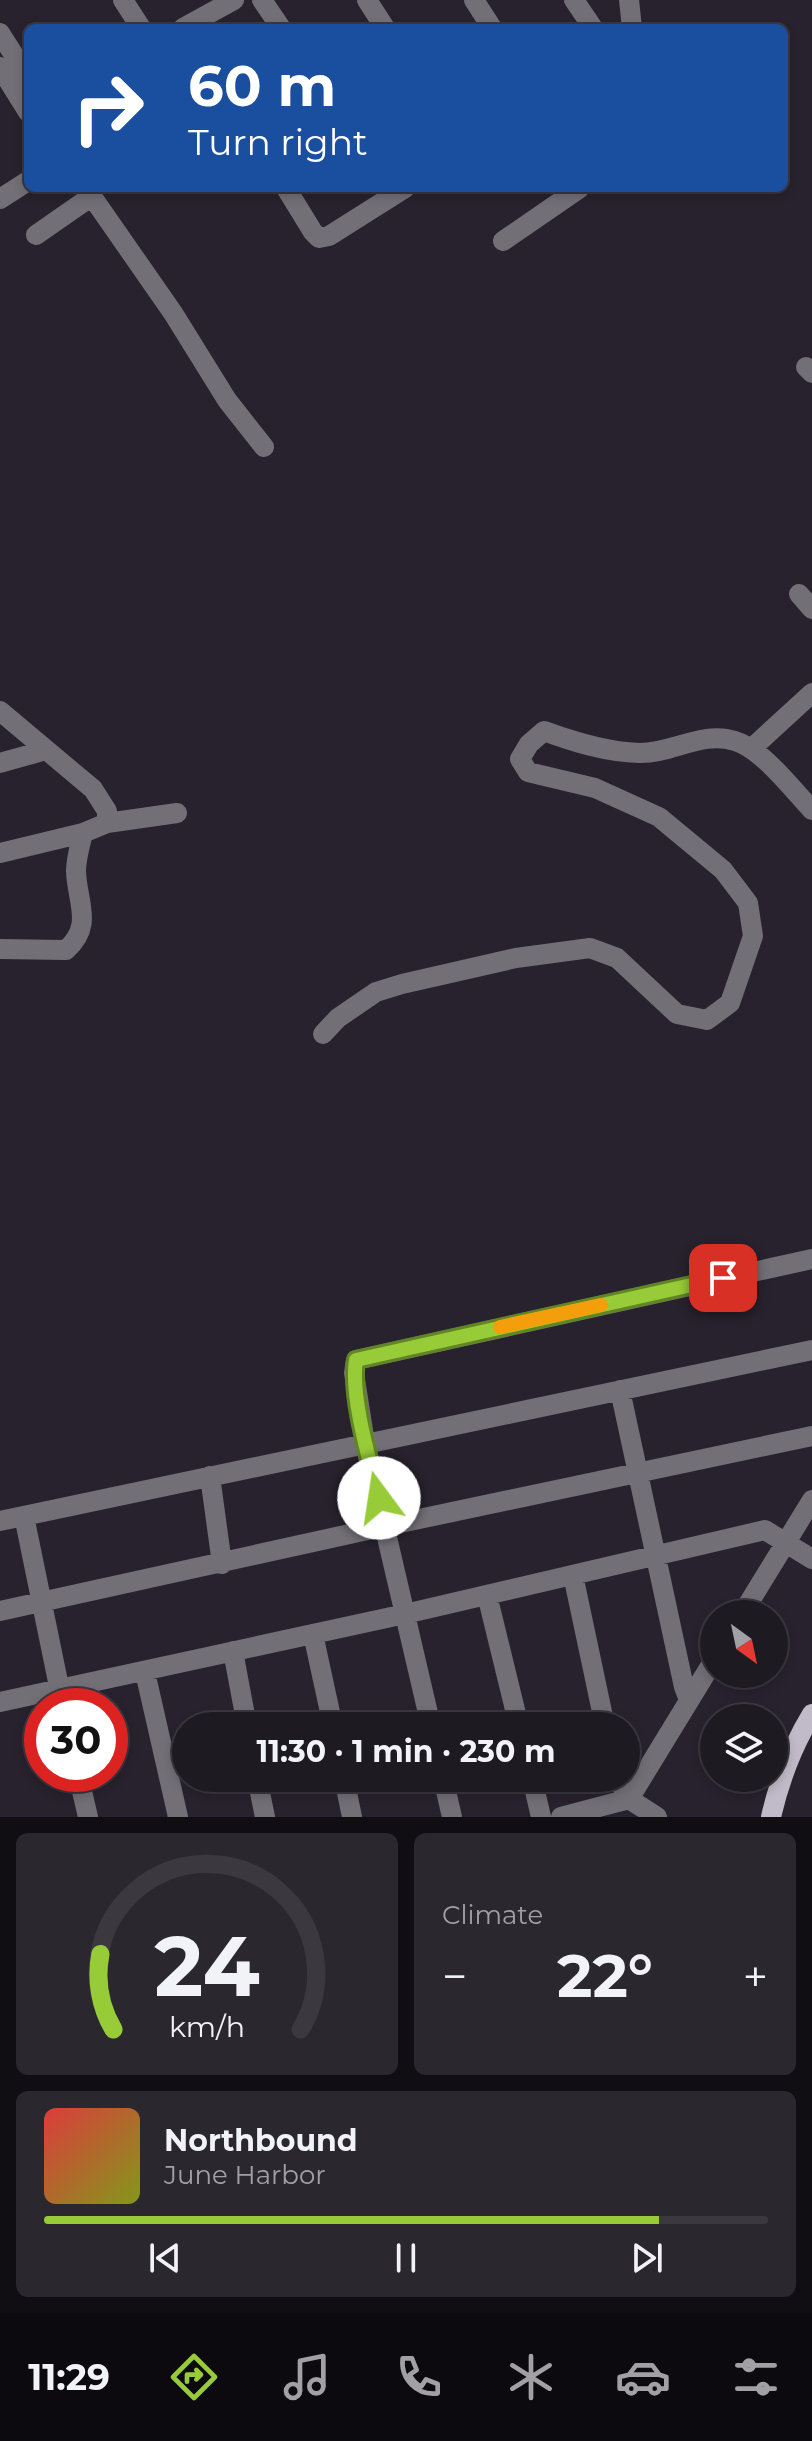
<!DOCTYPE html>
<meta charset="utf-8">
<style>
body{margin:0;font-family:Montserrat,sans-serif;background:#2b272f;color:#f1f3f6;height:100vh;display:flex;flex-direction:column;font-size:30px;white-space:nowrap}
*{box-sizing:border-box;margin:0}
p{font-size:26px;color:#a1a1a5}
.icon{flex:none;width:44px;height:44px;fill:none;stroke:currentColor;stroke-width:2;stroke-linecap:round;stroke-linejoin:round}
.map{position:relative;height:1817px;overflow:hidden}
.details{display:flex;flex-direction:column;gap:16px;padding:16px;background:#100e13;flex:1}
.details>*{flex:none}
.guide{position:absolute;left:24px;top:24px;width:764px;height:168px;border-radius:12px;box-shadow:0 4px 12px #0003,0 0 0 2px #3c3840;background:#1a4fa0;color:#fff;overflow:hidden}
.needle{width:52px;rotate:147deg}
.tools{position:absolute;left:700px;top:1600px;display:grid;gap:16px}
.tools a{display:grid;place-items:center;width:88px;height:88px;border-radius:50%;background:#1e1a22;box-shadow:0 4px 12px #0003,0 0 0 2px #3c3840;font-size:40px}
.speed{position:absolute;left:24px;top:1688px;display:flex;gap:16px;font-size:40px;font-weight:700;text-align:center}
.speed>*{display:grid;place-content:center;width:104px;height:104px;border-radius:50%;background:#1e1a22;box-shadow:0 4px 12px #0003,0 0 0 2px #3c3840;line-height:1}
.speed .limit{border:12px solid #d22;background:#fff;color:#111}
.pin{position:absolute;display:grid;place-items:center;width:68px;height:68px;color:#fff;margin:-34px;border-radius:16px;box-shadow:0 4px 12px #0006}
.me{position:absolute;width:88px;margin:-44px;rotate:346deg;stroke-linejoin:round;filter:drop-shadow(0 0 6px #0008)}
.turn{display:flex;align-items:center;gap:28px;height:168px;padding:0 32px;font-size:36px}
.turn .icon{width:104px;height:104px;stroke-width:2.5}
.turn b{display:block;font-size:56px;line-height:68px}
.big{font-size:60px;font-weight:700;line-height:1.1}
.details .widget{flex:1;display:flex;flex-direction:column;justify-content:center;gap:12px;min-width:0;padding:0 28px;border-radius:12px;background:#2b272f}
.details .dial{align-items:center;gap:0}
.dial svg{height:208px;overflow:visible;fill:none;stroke:#3c3840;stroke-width:7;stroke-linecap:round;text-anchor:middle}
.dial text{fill:#f1f3f6;stroke:none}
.song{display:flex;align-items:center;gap:24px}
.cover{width:96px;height:96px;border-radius:12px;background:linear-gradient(135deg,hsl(0 70% 55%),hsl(70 70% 35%))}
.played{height:8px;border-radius:4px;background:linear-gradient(90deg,#97cc38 85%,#3c3840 85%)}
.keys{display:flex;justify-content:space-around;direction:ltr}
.heat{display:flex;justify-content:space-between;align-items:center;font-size:44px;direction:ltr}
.details .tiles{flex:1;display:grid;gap:16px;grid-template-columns:1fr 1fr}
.widget:last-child{grid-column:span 2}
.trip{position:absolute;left:172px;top:1712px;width:468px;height:80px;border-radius:40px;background:#1e1a22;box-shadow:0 4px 12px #0003,0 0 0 2px #3c3840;font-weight:700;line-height:80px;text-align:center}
.dock{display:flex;height:128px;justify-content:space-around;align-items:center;background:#0c0a0e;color:#a1a1a5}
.dock .icon{width:56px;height:56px}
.dock .on{color:#97cc38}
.dock b{font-size:36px;color:#f1f3f6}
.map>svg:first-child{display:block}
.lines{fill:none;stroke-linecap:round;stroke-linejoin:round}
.minor{stroke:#726f76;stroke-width:20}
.major{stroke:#c1bac8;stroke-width:20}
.route-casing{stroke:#628524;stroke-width:20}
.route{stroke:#97cc38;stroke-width:14}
.slow{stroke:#f59e0b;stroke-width:14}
</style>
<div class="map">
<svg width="812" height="1817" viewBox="0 0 812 1817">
<rect width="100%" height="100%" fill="#28222e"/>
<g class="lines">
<path class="minor" d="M 123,0 L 141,28
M 262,0 L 281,28
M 367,0 L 385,28
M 474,0 L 492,28
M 574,0 L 593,28
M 629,0 L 632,28
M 183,28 L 234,0
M 0,33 L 28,77
M 0,67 L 28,112
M 86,188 L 173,313 L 227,400 L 264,447
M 286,188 L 313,232 L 319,238 L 329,236 L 405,188
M 0,199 L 28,181
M 36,235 L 92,196
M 503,241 L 580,188
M 806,367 L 812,373
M 799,594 L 812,609
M 0,711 L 93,789 L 107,811 L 107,823
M 751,749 L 812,693
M 0,763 L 46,750
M 0,853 L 83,833
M 0,949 L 66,950 C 94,925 77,903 76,871 C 76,859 80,845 83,833 L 107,823 L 177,813
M 323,1034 L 338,1018 L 376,992 L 402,984 L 516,958 L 590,948 L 617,958 L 677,1014 L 707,1020 L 730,1003 L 753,936 L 748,903 L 723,870 L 659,817 L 595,788 L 528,772 L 520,759 L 529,744 L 544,731 C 574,742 606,752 639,753 C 671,754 703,730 735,741 C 762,749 793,790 812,810
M 620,1390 L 684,1687 L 689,1700
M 210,1476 L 222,1564
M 24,1516 L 63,1706
M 0,1521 L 812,1350
M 573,1575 L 605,1726
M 487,1595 L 519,1726
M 0,1611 L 386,1526 L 812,1436
M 742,1614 L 812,1500
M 313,1634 L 333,1726
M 233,1651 L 247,1726
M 145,1672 L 178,1817
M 0,1702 L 405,1614 L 765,1530 L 812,1559
M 431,1726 L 365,1443 L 354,1373 L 356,1360 L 812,1259
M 78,1774 L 88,1817
M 257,1778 L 265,1817
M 344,1778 L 352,1817
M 443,1778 L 452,1817
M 532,1778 L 541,1817
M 617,1778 L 629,1799 L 657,1817
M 561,1817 L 629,1799 L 714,1660"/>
<path class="major" d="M 771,1817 C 779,1782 793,1745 812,1714"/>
</g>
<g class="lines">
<defs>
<path id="route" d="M 379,1498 C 370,1462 350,1396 356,1360 L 723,1278"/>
</defs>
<use href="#route" class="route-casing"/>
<use href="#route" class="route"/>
<path class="slow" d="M 500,1327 L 601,1305"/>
</g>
</svg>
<div class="tools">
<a><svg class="needle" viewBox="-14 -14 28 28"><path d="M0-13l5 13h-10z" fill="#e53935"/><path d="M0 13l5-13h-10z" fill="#a1a1a5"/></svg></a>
<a><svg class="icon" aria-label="layers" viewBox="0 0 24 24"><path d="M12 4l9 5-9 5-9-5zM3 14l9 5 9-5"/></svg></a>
</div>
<div class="speed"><div class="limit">30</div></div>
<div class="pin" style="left:723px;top:1278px;background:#d93025"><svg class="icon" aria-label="arrive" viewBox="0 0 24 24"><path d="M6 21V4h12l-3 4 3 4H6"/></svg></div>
<svg class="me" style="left:379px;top:1498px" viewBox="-20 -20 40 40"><circle r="19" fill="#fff"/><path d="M0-13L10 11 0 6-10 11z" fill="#97cc38"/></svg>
<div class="trip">11:30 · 1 min · 230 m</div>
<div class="guide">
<div class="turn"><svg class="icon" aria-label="right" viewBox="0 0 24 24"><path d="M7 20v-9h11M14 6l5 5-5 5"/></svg><div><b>60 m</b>Turn right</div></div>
</div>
</div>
<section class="details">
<div class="tiles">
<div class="widget dial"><svg viewBox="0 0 100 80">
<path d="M14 69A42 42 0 1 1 86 69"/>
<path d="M14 69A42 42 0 0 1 9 40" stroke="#97cc38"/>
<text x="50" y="56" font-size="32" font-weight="700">24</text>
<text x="50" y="72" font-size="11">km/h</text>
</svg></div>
<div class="widget"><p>Climate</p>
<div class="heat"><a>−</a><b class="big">22°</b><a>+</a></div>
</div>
<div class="widget">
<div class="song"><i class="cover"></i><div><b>Northbound</b><p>June Harbor</p></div></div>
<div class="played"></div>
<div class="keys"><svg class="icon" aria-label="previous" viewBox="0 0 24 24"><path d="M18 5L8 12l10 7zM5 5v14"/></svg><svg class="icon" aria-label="pause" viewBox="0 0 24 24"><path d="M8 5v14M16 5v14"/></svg><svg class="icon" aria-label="next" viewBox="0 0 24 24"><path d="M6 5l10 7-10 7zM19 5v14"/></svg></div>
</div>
</div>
</section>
<nav class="dock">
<b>11:29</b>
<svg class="icon on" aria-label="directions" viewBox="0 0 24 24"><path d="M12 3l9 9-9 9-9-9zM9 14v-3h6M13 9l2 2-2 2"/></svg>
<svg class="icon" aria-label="music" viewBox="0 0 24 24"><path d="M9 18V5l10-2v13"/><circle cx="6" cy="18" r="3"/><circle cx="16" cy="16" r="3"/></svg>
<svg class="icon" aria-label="phone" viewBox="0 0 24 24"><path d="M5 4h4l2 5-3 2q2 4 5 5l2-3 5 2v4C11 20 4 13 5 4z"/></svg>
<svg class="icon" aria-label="climate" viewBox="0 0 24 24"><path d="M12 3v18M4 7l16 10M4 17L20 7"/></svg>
<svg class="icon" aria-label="car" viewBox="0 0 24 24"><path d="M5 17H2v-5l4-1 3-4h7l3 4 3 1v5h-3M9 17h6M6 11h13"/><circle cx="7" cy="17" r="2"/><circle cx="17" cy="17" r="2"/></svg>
<svg class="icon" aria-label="filters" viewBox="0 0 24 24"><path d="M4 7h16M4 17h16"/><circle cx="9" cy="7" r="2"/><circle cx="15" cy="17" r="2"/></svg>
</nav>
